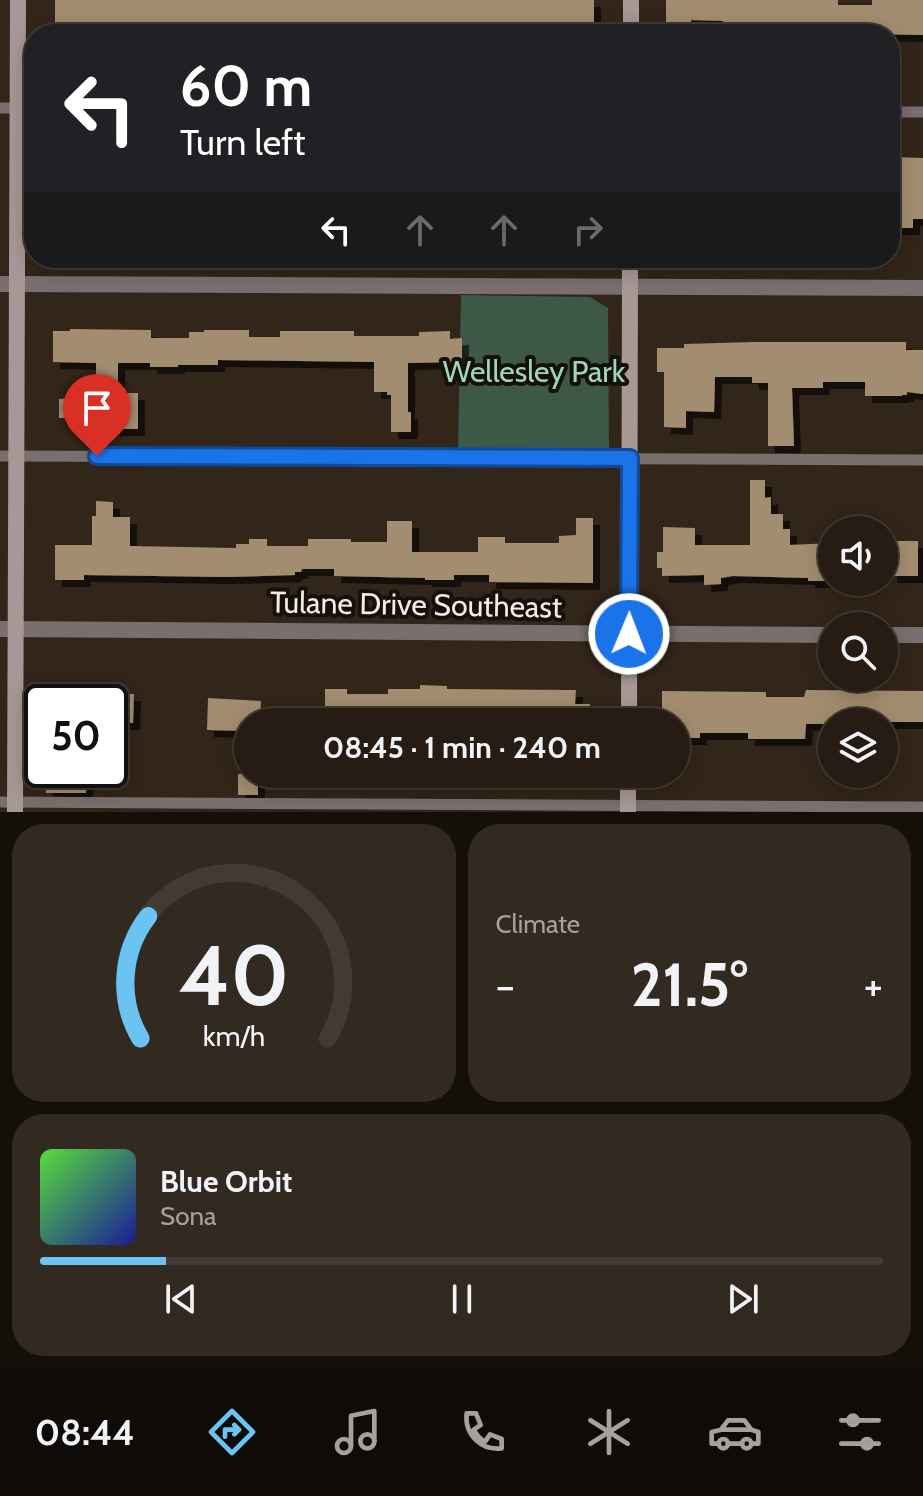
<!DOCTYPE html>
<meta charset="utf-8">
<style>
body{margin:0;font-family:Cabin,sans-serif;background:#322921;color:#f1f3f6;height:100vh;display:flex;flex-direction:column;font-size:30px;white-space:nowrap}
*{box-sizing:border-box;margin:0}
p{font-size:26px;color:#a4a1a0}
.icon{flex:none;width:44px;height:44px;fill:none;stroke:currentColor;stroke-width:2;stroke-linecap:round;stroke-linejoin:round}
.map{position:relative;height:812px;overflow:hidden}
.drawer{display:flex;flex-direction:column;gap:12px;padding:12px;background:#150f0a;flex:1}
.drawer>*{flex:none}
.top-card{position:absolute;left:24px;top:24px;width:876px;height:244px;border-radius:32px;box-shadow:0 4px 20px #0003,0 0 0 2px #423a33;background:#202124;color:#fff;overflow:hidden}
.controls{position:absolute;left:818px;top:516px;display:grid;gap:16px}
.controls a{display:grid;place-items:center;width:80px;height:80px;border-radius:50%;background:#261c13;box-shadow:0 4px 20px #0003,0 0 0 2px #423a33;font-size:40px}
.speed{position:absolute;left:24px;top:684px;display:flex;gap:16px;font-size:40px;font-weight:700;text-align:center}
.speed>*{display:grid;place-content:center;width:104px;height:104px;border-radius:50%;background:#261c13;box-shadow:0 4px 20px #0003,0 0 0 2px #423a33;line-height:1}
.speed .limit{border:4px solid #111;border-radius:12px;background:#fff;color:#111}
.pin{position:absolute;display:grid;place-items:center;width:68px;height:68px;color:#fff;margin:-82px -34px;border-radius:50% 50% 50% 0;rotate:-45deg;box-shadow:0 0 8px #0007}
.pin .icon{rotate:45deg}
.me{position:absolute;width:88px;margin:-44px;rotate:1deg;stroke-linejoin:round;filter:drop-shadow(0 0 6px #0008)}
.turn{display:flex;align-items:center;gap:28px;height:168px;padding:0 24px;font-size:36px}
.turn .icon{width:104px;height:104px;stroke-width:2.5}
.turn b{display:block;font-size:56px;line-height:68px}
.lanes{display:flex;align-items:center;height:76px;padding:0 24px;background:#0003;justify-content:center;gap:40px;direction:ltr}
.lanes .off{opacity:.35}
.big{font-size:60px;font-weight:700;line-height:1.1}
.drawer .widget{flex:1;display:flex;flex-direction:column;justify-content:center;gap:12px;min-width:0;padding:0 28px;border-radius:32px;background:#322921}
.drawer .dial{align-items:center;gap:0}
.dial svg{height:208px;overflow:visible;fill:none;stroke:#423a33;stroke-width:7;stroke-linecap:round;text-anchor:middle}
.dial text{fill:#f1f3f6;stroke:none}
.song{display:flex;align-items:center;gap:24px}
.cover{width:96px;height:96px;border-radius:12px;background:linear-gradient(135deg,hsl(110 70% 55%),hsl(240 70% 35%))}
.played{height:8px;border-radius:4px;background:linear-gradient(90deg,#6bc3f2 15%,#423a33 15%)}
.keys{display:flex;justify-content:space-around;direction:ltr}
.heat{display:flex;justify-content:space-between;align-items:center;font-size:44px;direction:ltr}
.drawer .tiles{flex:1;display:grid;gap:12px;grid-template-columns:1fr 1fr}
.widget:last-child{grid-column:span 2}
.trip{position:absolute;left:234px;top:708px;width:456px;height:80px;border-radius:40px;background:#261c13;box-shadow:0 4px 20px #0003,0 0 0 2px #423a33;font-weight:700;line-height:80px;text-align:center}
.dock{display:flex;height:128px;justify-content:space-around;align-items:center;background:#0f0b08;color:#a4a1a0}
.dock .icon{width:56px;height:56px}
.dock .current{color:#6bc3f2}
.dock b{font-size:36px;color:#f1f3f6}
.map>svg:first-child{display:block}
.green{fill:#3e5847}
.building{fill:#a38d6f;filter:url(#shadow)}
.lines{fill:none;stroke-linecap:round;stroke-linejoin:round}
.lane{stroke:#796f6e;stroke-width:11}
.street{stroke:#796f6e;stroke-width:16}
.secondary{stroke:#a79795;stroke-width:16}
.route-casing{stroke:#114b97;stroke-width:20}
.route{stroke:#1a73e8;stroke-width:14}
.labels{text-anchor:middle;stroke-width:8;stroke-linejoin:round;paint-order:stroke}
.park-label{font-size:30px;fill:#9fd8b2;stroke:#16100a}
.street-label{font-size:30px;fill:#f5ece4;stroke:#16100a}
</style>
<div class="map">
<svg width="923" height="812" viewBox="0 0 923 812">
<defs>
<filter id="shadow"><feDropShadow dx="7" dy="7" stdDeviation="0" flood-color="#0009"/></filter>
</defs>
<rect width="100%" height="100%" fill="#322519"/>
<path class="green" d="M 461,295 L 590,297 L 608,308 L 609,449 L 458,448 Z"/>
<path class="building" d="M 55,0 L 594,0 L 594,34 L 424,34 L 424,32 L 192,34 L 192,24 L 135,24 L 135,34 L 55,34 Z
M 666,0 L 838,0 L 838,5 L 872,5 L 872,0 L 923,0 L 923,35 L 871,34 L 871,29 L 838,28 L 823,29 L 823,34 L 779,34 L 779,31 L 723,30 L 723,21 L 691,20 L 692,33 L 666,33 Z
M 895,157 L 923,158 L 923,219 L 913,219 L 913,228 L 891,228 L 891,184 L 895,184 Z
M 70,329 L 151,330 L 151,338 L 189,338 L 189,332 L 204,332 L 204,330 L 249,330 L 249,337 L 280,337 L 280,331 L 354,331 L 354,336 L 419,336 L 419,332 L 450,331 L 450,339 L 462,338 L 462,362 L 408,363 L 408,412 L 411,412 L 411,432 L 391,432 L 391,395 L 387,395 L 387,392 L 374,392 L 374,362 L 218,360 L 218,365 L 178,365 L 178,367 L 150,367 L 150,363 L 118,363 L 118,384 L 96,384 L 96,363 L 53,362 L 53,331 L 70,331 Z
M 753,342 L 906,342 L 906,350 L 923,350 L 923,394 L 907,392 L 907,395 L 902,395 L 902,396 L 865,396 L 865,382 L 823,382 L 823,388 L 792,388 L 794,446 L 768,446 L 768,383 L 752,383 L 752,377 L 715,377 L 714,412 L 686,411 L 686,428 L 664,427 L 664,372 L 657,372 L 657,348 L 684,348 L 684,344 Z
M 113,393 L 138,393 L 138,429 L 113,429 Z
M 81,398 L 81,418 L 59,418 L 59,399 Z
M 750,480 L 765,480 L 765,498 L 771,497 L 771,514 L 783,514 L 783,529 L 790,529 L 790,545 L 832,543 L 832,581 L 808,581 L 808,578 L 733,576 L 721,578 L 721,584 L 704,585 L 704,575 L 662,576 L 662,568 L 657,568 L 657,552 L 663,552 L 663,527 L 695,528 L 695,545 L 750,545 Z
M 96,501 L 113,502 L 113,517 L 130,517 L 130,546 L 236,548 L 236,544 L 249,544 L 249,539 L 267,539 L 267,546 L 308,546 L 308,539 L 351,539 L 351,542 L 387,542 L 387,521 L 412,521 L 412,552 L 478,552 L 478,537 L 505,537 L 505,543 L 559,543 L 559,536 L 576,535 L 576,518 L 593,518 L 593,583 L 489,582 L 489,575 L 454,575 L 454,580 L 425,580 L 425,578 L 334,576 L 334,569 L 302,569 L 301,572 L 295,572 L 295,575 L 227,577 L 84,575 L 84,580 L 55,580 L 55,545 L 92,545 L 92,516 L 96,516 Z
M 891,541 L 918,541 L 918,576 L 890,576 Z
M 46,684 L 89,684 L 88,702 L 46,702 Z
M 420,685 L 447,686 L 447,689 L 576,690 L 575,704 L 590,704 L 590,722 L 325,722 L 325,689 L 347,689 L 347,694 L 388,694 L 388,689 L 420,689 Z
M 806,690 L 923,691 L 923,722 L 832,722 L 832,724 L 806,724 L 805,739 L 748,739 L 748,733 L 700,733 L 700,738 L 676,738 L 676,722 L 662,722 L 662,691 L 766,692 L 766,697 L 804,697 Z
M 110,694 L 134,694 L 133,723 L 110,723 Z
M 208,698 L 261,701 L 260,722 L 248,722 L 248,731 L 207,730 Z
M 46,770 L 86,770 L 86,793 L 46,793 Z
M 238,774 L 258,774 L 258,795 L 238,795 Z"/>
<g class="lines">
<path class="lane" d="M 0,108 L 34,108
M 890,112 L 923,112
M 0,456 L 923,460
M 0,802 L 923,807"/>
<path class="street" d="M 0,284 L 923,288
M 0,629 L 832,635
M 884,635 L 923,635"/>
<path class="secondary" d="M 631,34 L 631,0
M 629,722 L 630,258
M 15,812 L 18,0
M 628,812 L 628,774"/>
</g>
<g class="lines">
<defs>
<path id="route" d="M 97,456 L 630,458 L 629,634"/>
</defs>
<use href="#route" class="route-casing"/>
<use href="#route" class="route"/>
</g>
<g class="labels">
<g class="park-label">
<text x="534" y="382">Wellesley Park</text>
</g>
<g class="street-label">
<text transform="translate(416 605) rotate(1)" y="10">Tulane Drive Southeast</text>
</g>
</g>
</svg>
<div class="controls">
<a><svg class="icon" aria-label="sound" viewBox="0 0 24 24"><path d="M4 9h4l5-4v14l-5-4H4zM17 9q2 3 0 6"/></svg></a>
<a><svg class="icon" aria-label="search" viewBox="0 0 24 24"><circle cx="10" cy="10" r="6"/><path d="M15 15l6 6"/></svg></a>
<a><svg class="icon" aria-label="layers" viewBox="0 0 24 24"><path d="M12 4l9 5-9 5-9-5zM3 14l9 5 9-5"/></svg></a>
</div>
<div class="speed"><div class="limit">50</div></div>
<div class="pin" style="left:97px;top:456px;background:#d93025"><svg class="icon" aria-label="arrive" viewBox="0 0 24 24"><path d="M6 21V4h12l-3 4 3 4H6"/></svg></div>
<svg class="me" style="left:629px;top:634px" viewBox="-20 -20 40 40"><circle r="17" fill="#1a73e8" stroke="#fff" stroke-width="3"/><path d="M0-11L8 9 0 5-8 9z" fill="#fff"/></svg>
<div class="trip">08:45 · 1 min · 240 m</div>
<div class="top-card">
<div class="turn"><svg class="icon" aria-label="left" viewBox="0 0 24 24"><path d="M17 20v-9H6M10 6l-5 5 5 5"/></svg><div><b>60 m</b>Turn left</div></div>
<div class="lanes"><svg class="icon" aria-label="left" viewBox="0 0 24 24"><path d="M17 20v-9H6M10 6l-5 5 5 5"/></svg><svg class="icon off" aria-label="ahead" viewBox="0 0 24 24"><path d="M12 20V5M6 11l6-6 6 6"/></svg><svg class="icon off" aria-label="ahead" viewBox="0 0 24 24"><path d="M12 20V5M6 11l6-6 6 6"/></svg><svg class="icon off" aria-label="right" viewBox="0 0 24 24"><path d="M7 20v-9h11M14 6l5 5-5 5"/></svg></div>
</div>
</div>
<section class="drawer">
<div class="tiles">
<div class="widget dial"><svg viewBox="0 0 100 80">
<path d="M14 69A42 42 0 1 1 86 69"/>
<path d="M14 69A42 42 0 0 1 17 22" stroke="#6bc3f2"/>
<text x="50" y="56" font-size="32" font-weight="700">40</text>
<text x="50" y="72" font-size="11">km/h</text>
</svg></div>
<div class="widget"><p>Climate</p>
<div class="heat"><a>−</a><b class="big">21.5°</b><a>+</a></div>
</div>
<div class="widget">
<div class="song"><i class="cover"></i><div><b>Blue Orbit</b><p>Sona</p></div></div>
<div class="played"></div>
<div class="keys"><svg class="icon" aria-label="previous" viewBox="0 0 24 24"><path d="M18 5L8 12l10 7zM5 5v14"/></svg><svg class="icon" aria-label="pause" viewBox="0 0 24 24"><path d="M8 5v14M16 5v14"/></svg><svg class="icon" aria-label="next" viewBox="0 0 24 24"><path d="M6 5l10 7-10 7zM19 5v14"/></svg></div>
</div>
</div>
</section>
<nav class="dock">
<b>08:44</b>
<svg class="icon current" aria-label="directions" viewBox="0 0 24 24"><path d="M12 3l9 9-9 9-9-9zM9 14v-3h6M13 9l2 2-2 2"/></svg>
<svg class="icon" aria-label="music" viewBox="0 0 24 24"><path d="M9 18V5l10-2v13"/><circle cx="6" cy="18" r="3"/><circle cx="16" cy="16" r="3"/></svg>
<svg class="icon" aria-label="phone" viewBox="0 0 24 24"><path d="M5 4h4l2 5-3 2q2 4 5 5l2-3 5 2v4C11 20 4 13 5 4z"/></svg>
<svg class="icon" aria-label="climate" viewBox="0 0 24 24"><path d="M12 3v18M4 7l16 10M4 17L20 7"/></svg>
<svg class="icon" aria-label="car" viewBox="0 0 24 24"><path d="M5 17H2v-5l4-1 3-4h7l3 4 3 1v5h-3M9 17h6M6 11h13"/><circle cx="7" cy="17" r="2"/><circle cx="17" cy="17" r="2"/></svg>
<svg class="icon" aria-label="filters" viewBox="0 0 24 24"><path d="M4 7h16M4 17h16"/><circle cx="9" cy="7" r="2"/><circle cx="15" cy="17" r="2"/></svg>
</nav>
